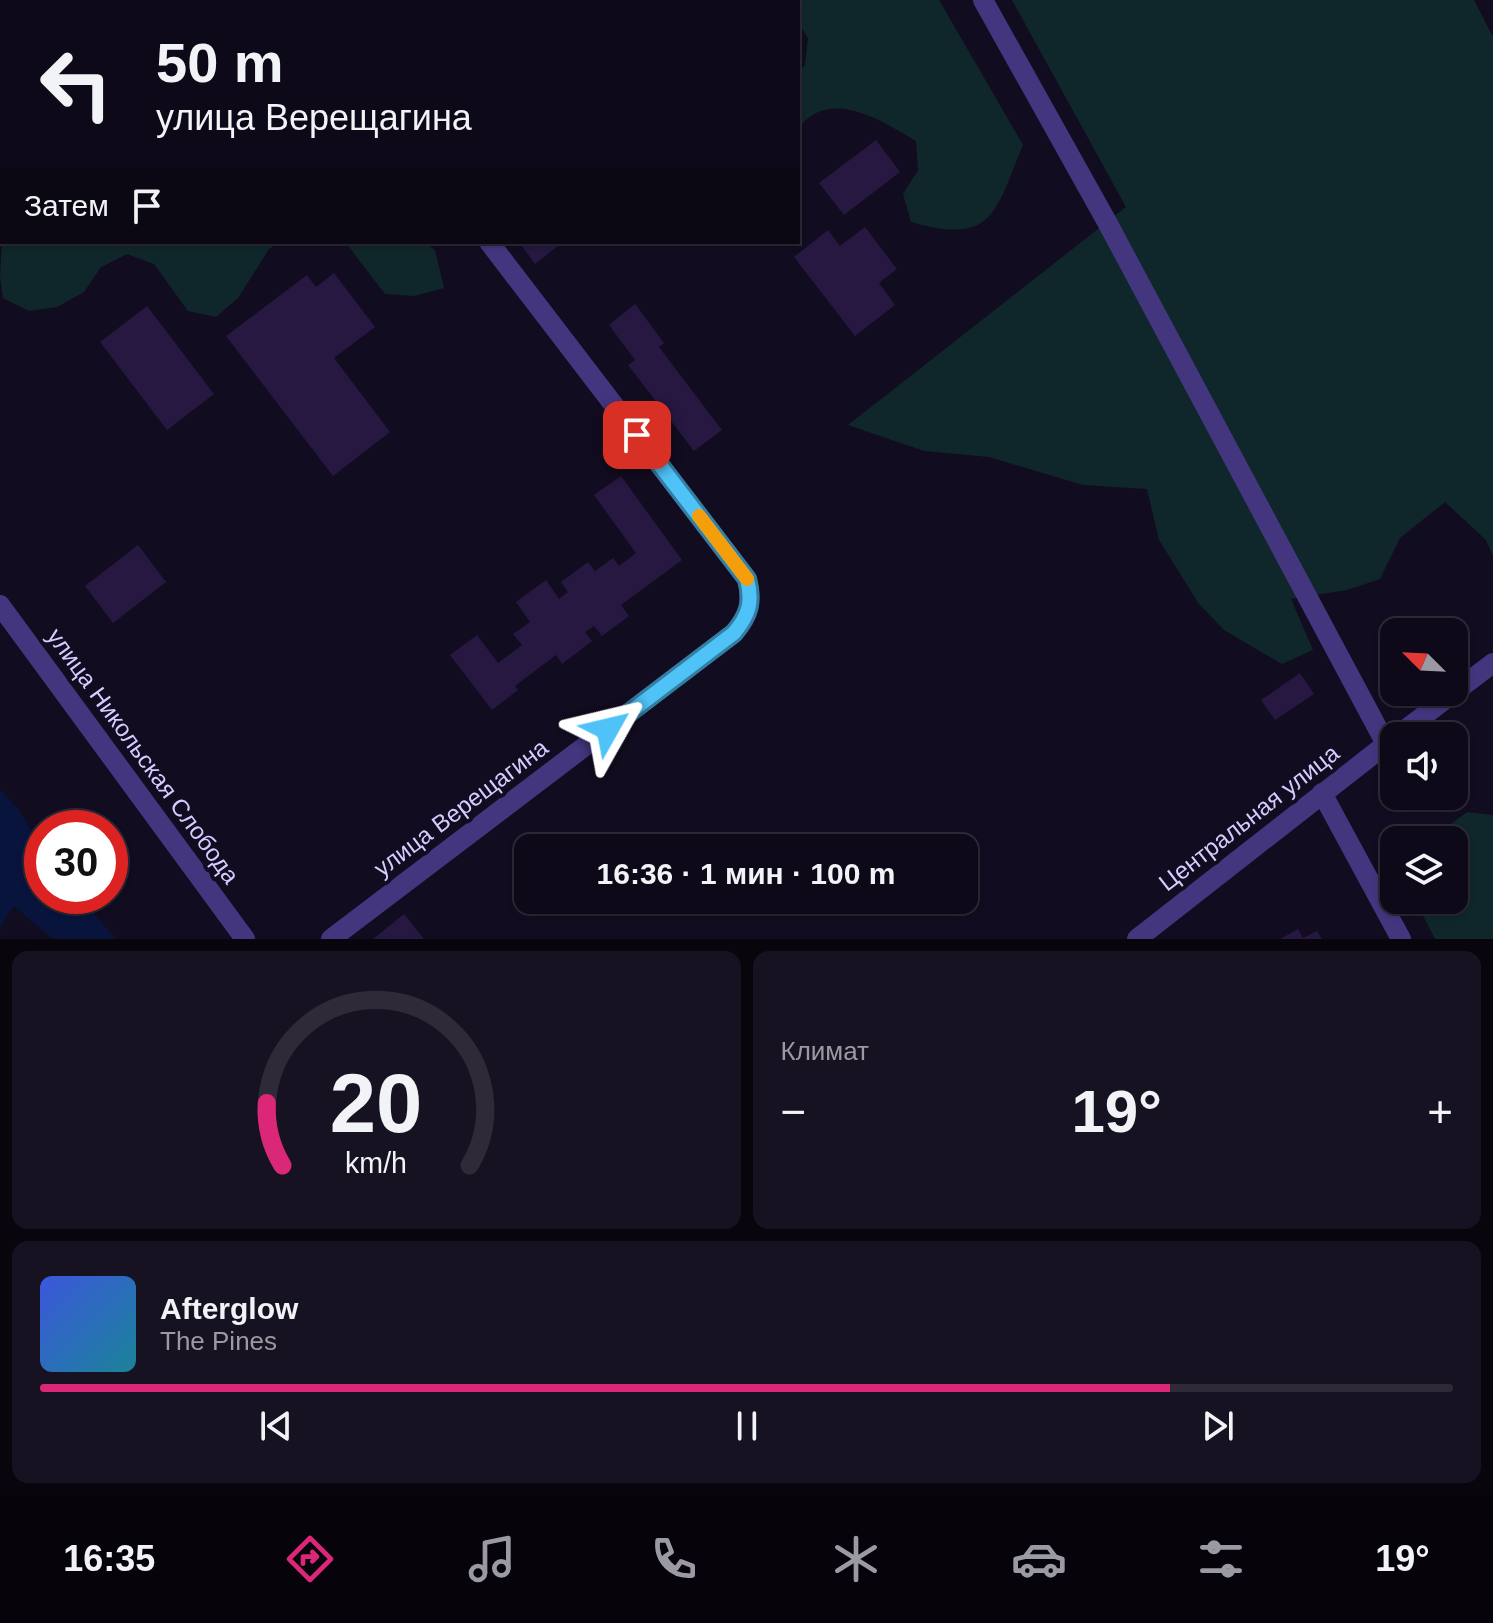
<!DOCTYPE html>
<html lang="ru">
<meta charset="utf-8">
<style>
body{margin:0;font-family:Arial,sans-serif;background:#171221;color:#f1f3f6;height:100vh;display:flex;flex-direction:column;font-size:30px;white-space:nowrap}
*{box-sizing:border-box;margin:0}
p{font-size:26px;color:#9b9aa2}
.icon{flex:none;width:44px;height:44px;fill:none;stroke:currentColor;stroke-width:2;stroke-linecap:round;stroke-linejoin:round}
.map{position:relative;height:939px;overflow:hidden}
.sheet{display:flex;flex-direction:column;gap:12px;padding:12px;background:#08050d;flex:1}
.sheet>*{flex:none}
.banner{position:absolute;left:0px;top:0px;width:800px;height:244px;box-shadow:0 2px 6px #0004,0 0 0 2px #2e2a37;background:#0e0918;color:#f1f3f6;overflow:hidden}
.needle{width:52px;rotate:294deg}
.controls{position:absolute;left:1380px;top:618px;display:grid;gap:16px}
.controls a{display:grid;place-items:center;width:88px;height:88px;border-radius:16px;background:#0e0918;box-shadow:0 2px 6px #0004,0 0 0 2px #2e2a37;font-size:40px}
.speed{position:absolute;left:24px;top:810px;display:flex;gap:16px;font-size:40px;font-weight:700;text-align:center}
.speed>*{display:grid;place-content:center;width:104px;height:104px;border-radius:50%;background:#0e0918;box-shadow:0 2px 6px #0004,0 0 0 2px #2e2a37;line-height:1}
.speed .limit{border:12px solid #d22;background:#fff;color:#111}
.pin{position:absolute;display:grid;place-items:center;width:68px;height:68px;color:#fff;margin:-34px;border-radius:16px;box-shadow:0 4px 12px #0006}
.me{position:absolute;width:88px;margin:-44px;rotate:53deg;stroke-linejoin:round;filter:drop-shadow(0 0 6px #0008)}
.turn{display:flex;align-items:center;gap:28px;height:168px;padding:0 24px;font-size:36px}
.turn .icon{width:104px;height:104px;stroke-width:2.5}
.turn b{display:block;font-size:56px;line-height:68px}
.then{display:flex;align-items:center;height:76px;padding:0 24px;background:#0003;gap:16px;font-size:30px}
.big{font-size:60px;font-weight:800;line-height:1.1}
.sheet .card{flex:1;display:flex;flex-direction:column;justify-content:center;gap:12px;min-width:0;padding:0 28px;border-radius:16px;background:#171221}
.sheet .dial{align-items:center;gap:0}
.dial svg{height:208px;overflow:visible;fill:none;stroke:#2e2a37;stroke-width:7;stroke-linecap:round;text-anchor:middle}
.dial text{fill:#f1f3f6;stroke:none}
.song{display:flex;align-items:center;gap:24px}
.cover{width:96px;height:96px;border-radius:12px;background:linear-gradient(135deg,hsl(230 70% 55%),hsl(190 70% 35%))}
.played{height:8px;border-radius:4px;background:linear-gradient(90deg,#db2777 80%,#2e2a37 80%)}
.keys{display:flex;justify-content:space-around;direction:ltr}
.heat{display:flex;justify-content:space-between;align-items:center;font-size:44px;direction:ltr}
.sheet .tiles{flex:1;display:grid;gap:12px;grid-template-columns:1fr 1fr}
.card:last-child{grid-column:span 2}
.trip{position:absolute;left:514px;top:834px;width:464px;height:80px;border-radius:16px;background:#0e0918;box-shadow:0 2px 6px #0004,0 0 0 2px #2e2a37;font-weight:800;line-height:80px;text-align:center}
.tab-bar{display:flex;height:128px;justify-content:space-around;align-items:center;background:#06040a;color:#9b9aa2}
.tab-bar .icon{width:56px;height:56px}
.tab-bar .on{color:#db2777}
.tab-bar b{font-size:36px;color:#f1f3f6}
.map>svg:first-child{display:block}
.green{fill:#0f272a}
.water{fill:#08143c}
.building{fill:#261841}
.lines{fill:none;stroke-linecap:round;stroke-linejoin:round}
.minor{stroke:#43367f;stroke-width:20}
.route-casing{stroke:#337fa1;stroke-width:20}
.route{stroke:#4fc3f7;stroke-width:14}
.slow{stroke:#f59e0b;stroke-width:14}
.labels{text-anchor:middle;stroke-width:8;stroke-linejoin:round;paint-order:stroke}
.street-label{font-size:24px;fill:#d8cbff;stroke:#120c20}
</style>
<div class="map">
<svg width="1493" height="939" viewBox="0 0 1493 939">
<rect width="100%" height="100%" fill="#120c20"/>
<path class="green" d="M 0,0 L 224,0 L 2,2 L 2,239 Z
M 789,0 L 939,0 L 1023,145 C 995,212 994,246 911,222 L 903,194 L 918,170 L 916,141 C 882,121 829,86 798,129 L 798,74 L 805,65 L 808,38 L 798,22 L 798,2 Z
M 1012,0 L 1474,0 L 1493,37 L 1493,556 L 1486,540 L 1445,502 L 1400,538 L 1380,579 L 1347,590 L 1291,599 L 1313,650 L 1282,664 L 1224,630 L 1199,604 L 1159,540 L 1147,489 L 1083,485 L 989,457 L 924,451 L 848,425 L 1126,207 Z
M 2,241 L 2,242 L 281,242 L 269,249 L 238,298 L 216,317 L 188,311 L 154,264 L 127,254 L 101,267 L 84,292 L 57,307 L 29,311 L 3,298 L 0,276 Z
M 339,242 L 424,242 L 435,250 L 444,288 L 414,296 L 385,294 L 349,247 Z
M 1467,812 L 1493,815 L 1493,939 L 1435,939 L 1415,900 L 1454,900 L 1454,840 L 1429,840 Z"/>
<path class="water" d="M 0,789 L 18,809 L 42,848 L 42,896 L 79,896 L 116,939 L 55,939 L 49,936 L 14,906 L 1,926 L 0,939 Z"/>
<path class="building" d="M 876,140 L 900,172 L 844,215 L 819,183 Z
M 865,227 L 897,269 L 879,283 L 895,305 L 855,336 L 794,257 L 828,230 L 840,246 Z
M 519,242 L 563,242 L 535,264 Z
M 334,273 L 375,327 L 334,358 L 390,432 L 333,476 L 226,336 L 307,275 L 316,287 Z
M 635,304 L 664,343 L 659,347 L 722,430 L 694,451 L 628,365 L 635,360 L 609,325 Z
M 147,306 L 214,394 L 167,430 L 100,342 Z
M 621,476 L 682,560 L 621,605 L 629,616 L 602,636 L 594,626 L 585,632 L 592,641 L 562,664 L 556,655 L 515,686 L 518,690 L 492,710 L 450,655 L 477,635 L 498,663 L 522,645 L 513,634 L 530,622 L 516,602 L 546,580 L 559,599 L 568,592 L 561,582 L 588,562 L 595,571 L 613,558 L 619,566 L 636,553 L 594,495 Z
M 138,545 L 166,582 L 113,623 L 85,586 Z
M 1300,673 L 1314,694 L 1275,720 L 1261,700 Z
M 404,914 L 424,939 L 373,939 Z
M 1298,929 L 1303,938 L 1317,931 L 1322,939 L 1280,939 Z"/>
<g class="lines">
<path class="minor" d="M 304,0 L 306,2
M 983,0 L 1107,222 L 1386,744
M 527,2 L 529,0
M 0,605 L 245,939
M 1397,736 L 1493,663
M 1322,793 L 1401,939
M 331,939 L 734,633 C 749,616 753,602 747,579 L 489,242
M 1137,939 L 1394,738"/>
</g>
<g class="lines">
<defs>
<path id="route" d="M 608,729 L 734,633 C 749,615 753,602 747,579 L 637,435"/>
</defs>
<use href="#route" class="route-casing"/>
<use href="#route" class="route"/>
<path class="slow" d="M 699,516 L 747,579"/>
</g>
<g class="labels">
<g class="street-label">
<text transform="translate(143 756) rotate(54)" y="8">улица Никольская Слобода</text>
<text transform="translate(461 808) rotate(-37)" y="8">улица Верещагина</text>
<text transform="translate(1249 818) rotate(-38)" y="8">Центральная улица</text>
</g>
</g>
</svg>
<div class="controls">
<a><svg class="needle" viewBox="-14 -14 28 28"><path d="M0-13l5 13h-10z" fill="#e53935"/><path d="M0 13l5-13h-10z" fill="#9b9aa2"/></svg></a>
<a><svg class="icon" aria-label="sound" viewBox="0 0 24 24"><path d="M4 9h4l5-4v14l-5-4H4zM17 9q2 3 0 6"/></svg></a>
<a><svg class="icon" aria-label="layers" viewBox="0 0 24 24"><path d="M12 4l9 5-9 5-9-5zM3 14l9 5 9-5"/></svg></a>
</div>
<div class="speed"><div class="limit">30</div></div>
<div class="pin" style="left:637px;top:435px;background:#d93025"><svg class="icon" aria-label="arrive" viewBox="0 0 24 24"><path d="M6 21V4h12l-3 4 3 4H6"/></svg></div>
<svg class="me" style="left:608px;top:729px" viewBox="-20 -20 40 40"><path d="M0-17L14 15 0 8-14 15z" fill="#4fc3f7" stroke="#fff" stroke-width="4"/></svg>
<div class="trip">16:36 · 1 мин · 100 m</div>
<div class="banner">
<div class="turn"><svg class="icon" aria-label="left" viewBox="0 0 24 24"><path d="M17 20v-9H6M10 6l-5 5 5 5"/></svg><div><b>50 m</b>улица Верещагина</div></div>
<div class="then">Затем<svg class="icon" aria-label="arrive" viewBox="0 0 24 24"><path d="M6 21V4h12l-3 4 3 4H6"/></svg></div>
</div>
</div>
<section class="sheet">
<div class="tiles">
<div class="card dial"><svg viewBox="0 0 100 80">
<path d="M14 69A42 42 0 1 1 86 69"/>
<path d="M14 69A42 42 0 0 1 8 45" stroke="#db2777"/>
<text x="50" y="56" font-size="32" font-weight="700">20</text>
<text x="50" y="72" font-size="11">km/h</text>
</svg></div>
<div class="card"><p>Климат</p>
<div class="heat"><a>−</a><b class="big">19°</b><a>+</a></div>
</div>
<div class="card">
<div class="song"><i class="cover"></i><div><b>Afterglow</b><p>The Pines</p></div></div>
<div class="played"></div>
<div class="keys"><svg class="icon" aria-label="previous" viewBox="0 0 24 24"><path d="M18 5L8 12l10 7zM5 5v14"/></svg><svg class="icon" aria-label="pause" viewBox="0 0 24 24"><path d="M8 5v14M16 5v14"/></svg><svg class="icon" aria-label="next" viewBox="0 0 24 24"><path d="M6 5l10 7-10 7zM19 5v14"/></svg></div>
</div>
</div>
</section>
<nav class="tab-bar">
<b>16:35</b>
<svg class="icon on" aria-label="directions" viewBox="0 0 24 24"><path d="M12 3l9 9-9 9-9-9zM9 14v-3h6M13 9l2 2-2 2"/></svg>
<svg class="icon" aria-label="music" viewBox="0 0 24 24"><path d="M9 18V5l10-2v13"/><circle cx="6" cy="18" r="3"/><circle cx="16" cy="16" r="3"/></svg>
<svg class="icon" aria-label="phone" viewBox="0 0 24 24"><path d="M5 4h4l2 5-3 2q2 4 5 5l2-3 5 2v4C11 20 4 13 5 4z"/></svg>
<svg class="icon" aria-label="climate" viewBox="0 0 24 24"><path d="M12 3v18M4 7l16 10M4 17L20 7"/></svg>
<svg class="icon" aria-label="car" viewBox="0 0 24 24"><path d="M5 17H2v-5l4-1 3-4h7l3 4 3 1v5h-3M9 17h6M6 11h13"/><circle cx="7" cy="17" r="2"/><circle cx="17" cy="17" r="2"/></svg>
<svg class="icon" aria-label="filters" viewBox="0 0 24 24"><path d="M4 7h16M4 17h16"/><circle cx="9" cy="7" r="2"/><circle cx="15" cy="17" r="2"/></svg>
<b>19°</b>
</nav>
